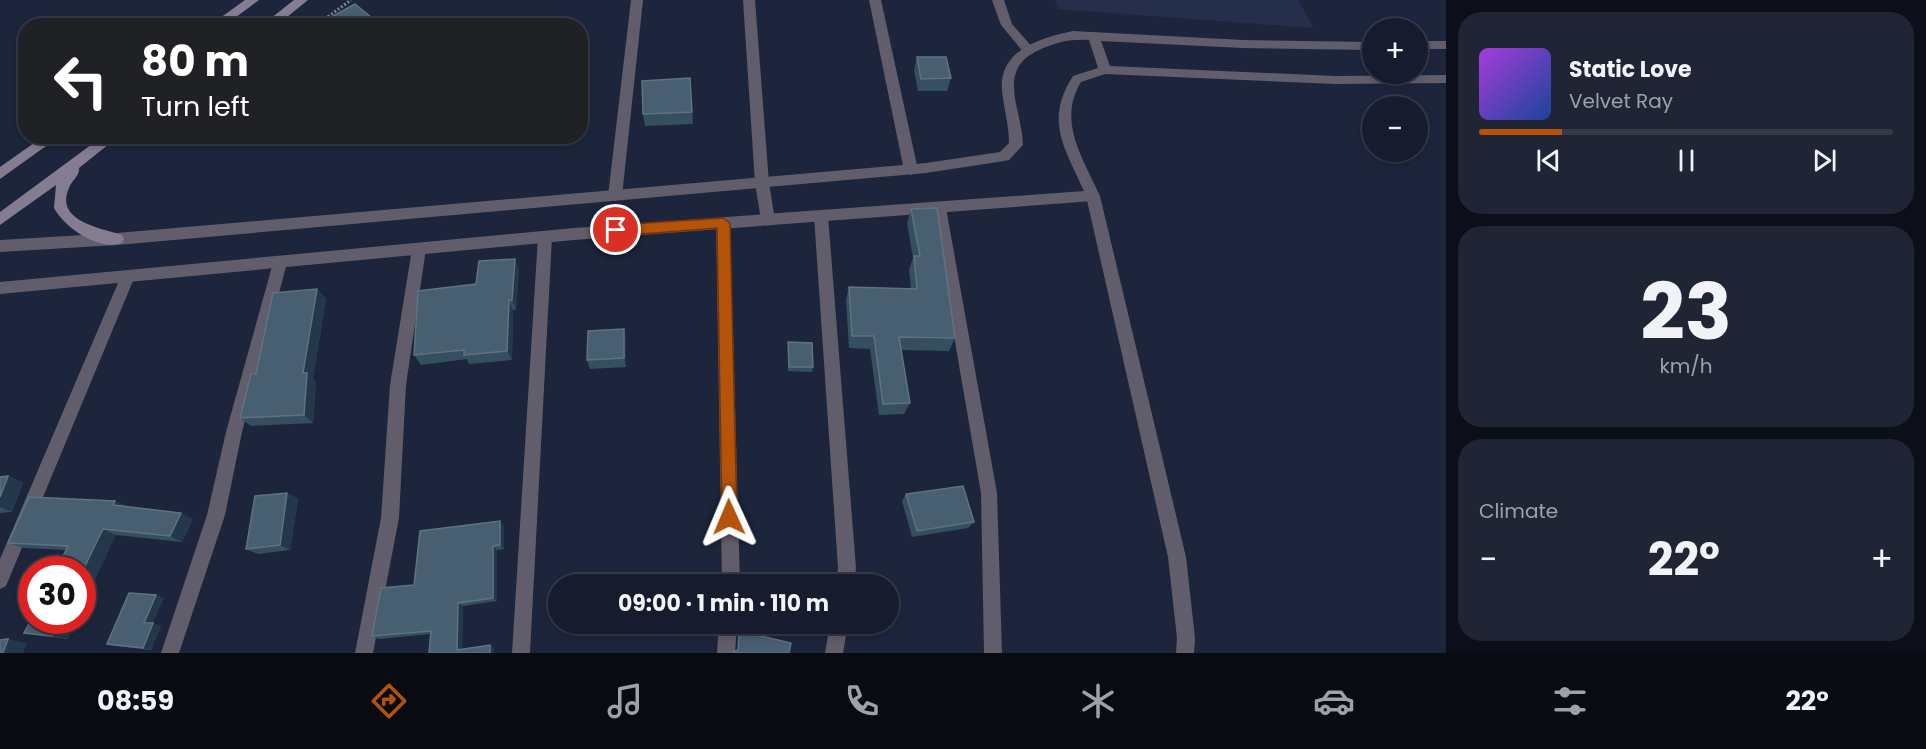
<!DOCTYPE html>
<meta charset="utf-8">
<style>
body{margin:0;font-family:Poppins,sans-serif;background:#1f2535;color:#f1f3f6;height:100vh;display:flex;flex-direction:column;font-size:22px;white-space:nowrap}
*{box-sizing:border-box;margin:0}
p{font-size:20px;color:#9ea1aa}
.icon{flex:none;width:33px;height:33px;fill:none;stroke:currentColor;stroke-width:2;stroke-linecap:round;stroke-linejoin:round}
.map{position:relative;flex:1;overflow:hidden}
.side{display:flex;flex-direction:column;gap:12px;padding:12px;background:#0c0f19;width:480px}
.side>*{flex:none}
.banner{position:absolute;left:18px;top:18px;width:570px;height:126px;border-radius:24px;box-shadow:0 3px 9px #0003,0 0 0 2px #353a49;background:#202124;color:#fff;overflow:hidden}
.fabs{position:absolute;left:1362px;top:18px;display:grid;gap:12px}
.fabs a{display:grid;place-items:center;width:66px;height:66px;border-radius:50%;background:#161c2d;box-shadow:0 3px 9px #0003,0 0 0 2px #353a49;font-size:30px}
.speed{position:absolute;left:18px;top:556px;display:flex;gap:12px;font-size:30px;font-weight:700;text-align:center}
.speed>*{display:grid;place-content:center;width:78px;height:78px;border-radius:50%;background:#161c2d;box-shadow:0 3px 9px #0003,0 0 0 2px #353a49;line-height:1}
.speed .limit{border:9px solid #d22;background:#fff;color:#111}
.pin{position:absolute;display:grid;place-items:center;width:51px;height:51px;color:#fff;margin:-26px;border:3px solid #fff;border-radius:50%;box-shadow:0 2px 6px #0007}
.me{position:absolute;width:66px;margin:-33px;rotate:359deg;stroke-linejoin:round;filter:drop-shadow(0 0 4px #0008)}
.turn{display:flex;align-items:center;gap:21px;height:126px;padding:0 24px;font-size:27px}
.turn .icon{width:78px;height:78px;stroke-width:2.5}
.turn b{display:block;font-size:42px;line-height:51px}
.big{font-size:45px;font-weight:700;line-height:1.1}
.side .widget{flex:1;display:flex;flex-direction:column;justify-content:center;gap:9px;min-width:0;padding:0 21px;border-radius:24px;background:#1f2535}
.side .dial{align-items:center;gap:0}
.dial b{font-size:78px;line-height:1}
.song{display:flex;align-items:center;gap:18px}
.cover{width:72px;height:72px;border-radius:9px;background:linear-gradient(135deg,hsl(280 70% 55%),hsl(220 70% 35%))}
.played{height:6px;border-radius:3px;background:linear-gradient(90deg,#b45309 20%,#353a49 20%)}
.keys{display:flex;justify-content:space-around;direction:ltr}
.heat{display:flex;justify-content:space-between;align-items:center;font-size:33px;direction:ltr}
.trip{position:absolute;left:548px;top:574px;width:351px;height:60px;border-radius:30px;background:#161c2d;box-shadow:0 3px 9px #0003,0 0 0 2px #353a49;font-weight:700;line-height:60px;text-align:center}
.dock{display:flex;height:96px;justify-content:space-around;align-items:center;background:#090b12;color:#9ea1aa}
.dock .icon{width:42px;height:42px}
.dock .current{color:#b45309}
.dock b{font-size:27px;color:#f1f3f6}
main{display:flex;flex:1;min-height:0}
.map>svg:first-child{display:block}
.built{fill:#252e4a}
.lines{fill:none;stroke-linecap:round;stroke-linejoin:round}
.path{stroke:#7e8498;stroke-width:3;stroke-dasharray:2 2;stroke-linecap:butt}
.minor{fill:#625d6a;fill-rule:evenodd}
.tertiary{fill:#625d6a;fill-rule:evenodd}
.secondary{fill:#847c90;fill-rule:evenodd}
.wall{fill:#354f61}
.shaded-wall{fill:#24384c}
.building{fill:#475f70;stroke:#5e7384;stroke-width:1.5}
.route{fill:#b45309;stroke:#753606;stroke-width:1.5}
</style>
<main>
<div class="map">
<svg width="1446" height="653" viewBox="0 0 1446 653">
<rect width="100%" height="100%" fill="#1d253c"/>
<path class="built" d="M 1055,0 L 1298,0 L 1314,28 L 1058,9 Z"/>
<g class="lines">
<path class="path" d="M 315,26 L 351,0"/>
<path class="minor" d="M 631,0 L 643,0 L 622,196 L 615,201 L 608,196 Z
M 743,0 L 755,0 L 769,183 L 775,220 L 768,226 L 761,220 L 755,183 Z
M 869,0 L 881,0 L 918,170 L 911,175 L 904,170 Z
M 992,0 L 1004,0 L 1012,24 L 1033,48 L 1033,54 L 1025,54 L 1001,25 Z
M 1093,191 L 1100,196 L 1186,557 L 1195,638 L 1194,653 L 1176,653 L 1177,638 L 1168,557 L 1086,196 Z
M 939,203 L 946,208 L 997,493 L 1002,653 L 984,653 L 981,493 L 932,208 Z
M 821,211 L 828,216 L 856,568 L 854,585 L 836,585 L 838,568 L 814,216 Z
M 723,217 L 730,223 L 740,585 L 722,585 L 716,223 Z
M 545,231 L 550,233 L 552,237 L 530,653 L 512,653 L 538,237 L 540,233 Z
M 419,243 L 424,245 L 426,249 L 406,385 L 399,518 L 373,653 L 355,653 L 381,518 L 390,385 L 412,249 L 414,245 Z
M 280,257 L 285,259 L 287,263 L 242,432 L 225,515 L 179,653 L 161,653 L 207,515 L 226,432 L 273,263 L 275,259 Z
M 128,270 L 133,272 L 135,276 L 6,586 L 0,589 L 0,559 L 121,276 L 123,272 Z
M 719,624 L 737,624 L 735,653 L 717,653 Z
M 830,624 L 848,624 L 843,653 L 825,653 Z"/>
<path class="tertiary" d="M 1073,31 L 1243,40 L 1372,42 L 1372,50 L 1243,48 L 1101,41 L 1110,66 L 1335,76 L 1446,75 L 1446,83 L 1335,84 L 1105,74 L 1081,82 C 1057,121 1083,159 1100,196 L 1093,201 L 574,240 L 0,294 L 0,282 L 574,228 L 1084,191 C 1065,148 1044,121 1073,76 L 1098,68 L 1089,40 C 1071,39 1056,42 1039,50 C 995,70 1022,108 1023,145 L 1009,160 L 1004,161 L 926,173 L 117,245 L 0,252 L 0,240 L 117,233 L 926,163 L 1000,152 L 1009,143 C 1009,126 1004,109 1002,91 C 998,50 1040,38 1073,31 Z
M 1418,41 L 1446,41 L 1446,49 L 1418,49 Z"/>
<path class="secondary" d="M 245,0 L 259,0 L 224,26 L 209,26 Z
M 294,0 L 308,0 L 276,26 L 261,26 Z
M 44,136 L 60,136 L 0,179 L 0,167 Z
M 103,136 L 119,136 L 79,168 C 80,176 72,180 69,188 C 54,222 102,228 122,235 L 124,239 L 122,243 C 98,251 65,228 54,208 L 56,185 L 0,225 L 0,212 Z"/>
</g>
<path class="wall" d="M 917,57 L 951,78 L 947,91 L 918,91 L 914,70 Z
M 690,78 L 693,124 L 645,126 L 643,114 Z
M 911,209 L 955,338 L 949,351 L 901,350 L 910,403 L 904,414 L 879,415 L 870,349 L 849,348 L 846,300 L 849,287 L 911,289 L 909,270 L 913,258 L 907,223 Z
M 519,269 L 516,310 L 513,310 L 512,360 L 469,364 L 467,359 L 421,365 L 414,355 L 476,284 Z
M 317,289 L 326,299 L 313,378 L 316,382 L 313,423 L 251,426 L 240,418 Z
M 626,339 L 626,367 L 590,369 L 587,360 Z
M 788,342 L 813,367 L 812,372 L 788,371 Z
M 8,476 L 23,483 L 12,512 L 0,513 L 0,477 Z
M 287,493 L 298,499 L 290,550 L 258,554 L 246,549 Z
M 906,494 L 974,522 L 968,528 L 912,537 L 902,501 Z
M 115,501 L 128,507 L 193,519 L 182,542 L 116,535 L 66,550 L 24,548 L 8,543 Z
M 504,526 L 504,549 L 497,550 L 497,601 L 463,606 L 462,649 L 494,647 L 494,653 L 429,653 L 430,634 L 378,639 L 372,636 L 414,585 Z
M 156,595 L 164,598 L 152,623 L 161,626 L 151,650 L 116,646 L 107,644 Z
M 32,621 L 76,621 L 68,639 L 41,636 L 24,633 Z"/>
<path class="shaded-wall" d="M 515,259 L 519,269 L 516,310 L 512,300 Z
M 317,289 L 326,299 L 313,378 L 316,382 L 313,423 L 304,415 L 303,373 Z
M 509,300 L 513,310 L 512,360 L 507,351 Z
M 624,329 L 626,339 L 626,367 L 624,358 Z
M 8,476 L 23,483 L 12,512 L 0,507 L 0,497 Z
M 287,493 L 298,499 L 290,550 L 280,545 Z
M 115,501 L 128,507 L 113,505 Z
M 181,513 L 193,519 L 182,542 L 170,536 Z
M 500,521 L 504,526 L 504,549 L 500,545 Z
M 103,529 L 116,535 L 82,608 L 82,572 Z
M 493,546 L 497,550 L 497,601 L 493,598 Z
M 156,595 L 164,598 L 152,625 L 144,623 Z
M 458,603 L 463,606 L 462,652 L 457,650 Z
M 59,621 L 76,621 L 68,639 L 52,636 Z
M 153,623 L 161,626 L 151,650 L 143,648 Z
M 8,639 L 27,643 L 23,653 L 3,653 Z
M 490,645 L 494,647 L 494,653 L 490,653 Z"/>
<path class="building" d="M 355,4 L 382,26 L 315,26 Z
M 917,57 L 946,57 L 951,78 L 921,79 Z
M 690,78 L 692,112 L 643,114 L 642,81 Z
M 937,208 L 955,338 L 899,337 L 910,403 L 883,404 L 874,336 L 852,336 L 849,287 L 917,289 L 914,256 L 920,256 L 911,209 Z
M 515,259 L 512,300 L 509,300 L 507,351 L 464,355 L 464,350 L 414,355 L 418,291 L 476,284 L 479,261 Z
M 317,289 L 303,373 L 307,373 L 304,415 L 240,418 L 251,374 L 256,374 L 273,293 Z
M 624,329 L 624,358 L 587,360 L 588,331 Z
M 788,342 L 812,343 L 813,367 L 789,367 Z
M 8,476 L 0,497 L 0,477 Z
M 963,486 L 974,522 L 917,531 L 906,494 Z
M 287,493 L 280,545 L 246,549 L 255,496 Z
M 29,497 L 115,501 L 113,505 L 181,513 L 170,536 L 103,529 L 82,572 L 82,570 L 56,570 L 68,546 L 8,543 Z
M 500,521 L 500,545 L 493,546 L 493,598 L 458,603 L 457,650 L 490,645 L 490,653 L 429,653 L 431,631 L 372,636 L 381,588 L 414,585 L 420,531 Z
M 129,593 L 156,595 L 144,623 L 153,623 L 143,648 L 107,644 Z
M 32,618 L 32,621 L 59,621 L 52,636 L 24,633 Z
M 739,631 L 791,643 L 789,653 L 733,653 L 733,652 L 738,650 Z
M 8,639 L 3,653 L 0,653 L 0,640 Z"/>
<path class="route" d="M 723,218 L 730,223 L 737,517 L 735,522 L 729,525 L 724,522 L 722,517 L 717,228 L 616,236 L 610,230 L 616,225 Z"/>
</svg>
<div class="fabs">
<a>+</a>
<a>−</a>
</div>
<div class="speed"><div class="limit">30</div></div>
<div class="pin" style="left:616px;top:230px;background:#d93025"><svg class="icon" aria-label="arrive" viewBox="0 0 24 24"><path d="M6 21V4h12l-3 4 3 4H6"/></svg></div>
<svg class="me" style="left:729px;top:517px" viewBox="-20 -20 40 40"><path d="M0-17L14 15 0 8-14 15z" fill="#b45309" stroke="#fff" stroke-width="4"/></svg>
<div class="trip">09:00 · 1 min · 110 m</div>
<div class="banner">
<div class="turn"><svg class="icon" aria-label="left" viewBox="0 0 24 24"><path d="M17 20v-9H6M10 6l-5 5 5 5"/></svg><div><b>80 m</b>Turn left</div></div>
</div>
</div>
<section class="side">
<div class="widget">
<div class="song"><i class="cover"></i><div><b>Static Love</b><p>Velvet Ray</p></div></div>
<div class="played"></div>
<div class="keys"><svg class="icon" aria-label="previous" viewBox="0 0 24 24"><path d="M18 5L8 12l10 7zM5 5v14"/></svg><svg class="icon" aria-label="pause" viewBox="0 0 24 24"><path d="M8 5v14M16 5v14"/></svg><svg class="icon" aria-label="next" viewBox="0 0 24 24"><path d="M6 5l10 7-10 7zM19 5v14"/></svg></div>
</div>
<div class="widget dial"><b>23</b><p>km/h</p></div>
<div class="widget"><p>Climate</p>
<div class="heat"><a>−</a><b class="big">22°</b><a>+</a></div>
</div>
</section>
</main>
<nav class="dock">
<b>08:59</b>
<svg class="icon current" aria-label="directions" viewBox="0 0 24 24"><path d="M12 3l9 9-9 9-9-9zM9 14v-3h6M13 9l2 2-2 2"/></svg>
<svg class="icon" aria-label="music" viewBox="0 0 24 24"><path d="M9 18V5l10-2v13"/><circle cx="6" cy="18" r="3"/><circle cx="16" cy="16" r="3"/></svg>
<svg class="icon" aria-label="phone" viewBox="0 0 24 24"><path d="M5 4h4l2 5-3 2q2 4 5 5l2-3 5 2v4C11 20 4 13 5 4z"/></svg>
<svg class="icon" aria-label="climate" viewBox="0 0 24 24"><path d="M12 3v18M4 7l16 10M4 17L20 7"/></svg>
<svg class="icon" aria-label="car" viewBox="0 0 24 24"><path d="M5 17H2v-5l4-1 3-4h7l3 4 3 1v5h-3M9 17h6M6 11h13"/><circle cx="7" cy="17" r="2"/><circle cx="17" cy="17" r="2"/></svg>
<svg class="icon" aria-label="filters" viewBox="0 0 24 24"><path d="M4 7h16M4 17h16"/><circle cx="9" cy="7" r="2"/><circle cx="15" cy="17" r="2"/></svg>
<b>22°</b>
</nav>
